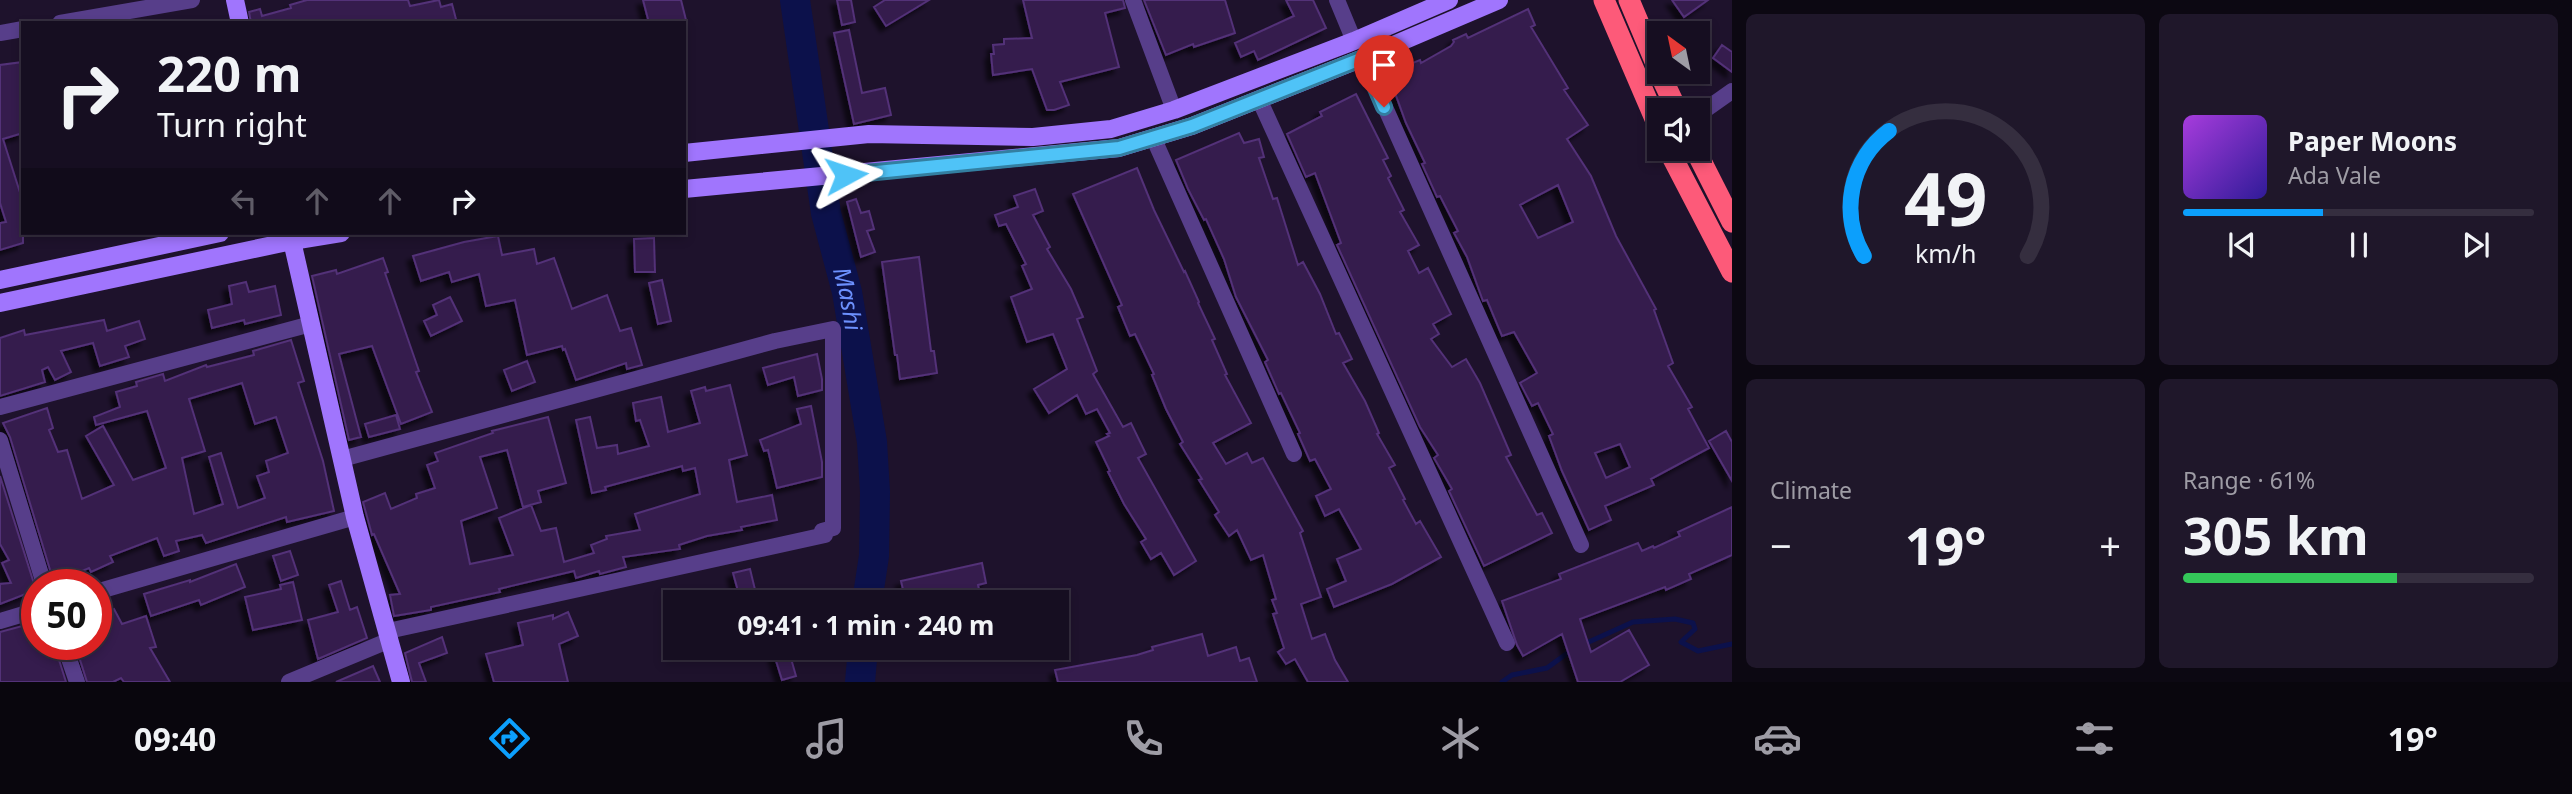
<!DOCTYPE html>
<meta charset="utf-8">
<style>
body{margin:0;font-family:"Noto Sans",sans-serif;background:#1f172a;color:#f1f3f6;height:100vh;display:flex;flex-direction:column;font-size:26px;white-space:nowrap}
*{box-sizing:border-box;margin:0}
p{font-size:23px;color:#9e9ca5}
.icon{flex:none;width:38px;height:38px;fill:none;stroke:currentColor;stroke-width:2;stroke-linecap:round;stroke-linejoin:round}
.map{position:relative;flex:1;overflow:hidden}
.sheet{display:flex;flex-direction:column;gap:14px;padding:14px;background:#0c0812;width:840px}
.sheet>*{flex:none}
.hud{position:absolute;left:21px;top:21px;width:665px;height:214px;border-radius:0px;box-shadow:0 4px 10px #0003,0 0 0 2px #352e3f;background:#160e21;color:#f1f3f6;overflow:hidden}
.needle{width:46px;rotate:327deg}
.fabs{position:absolute;left:1647px;top:21px;display:grid;gap:14px}
.fabs a{display:grid;place-items:center;width:63px;height:63px;border-radius:0px;background:#160e21;box-shadow:0 4px 10px #0003,0 0 0 2px #352e3f;font-size:35px}
.speed{position:absolute;left:21px;top:569px;display:flex;gap:14px;font-size:35px;font-weight:700;text-align:center}
.speed>*{display:grid;place-content:center;width:91px;height:91px;border-radius:50%;background:#160e21;box-shadow:0 4px 10px #0003,0 0 0 2px #352e3f;line-height:1}
.speed .limit{border:10px solid #d22;background:#fff;color:#111}
.pin{position:absolute;display:grid;place-items:center;width:60px;height:60px;color:#fff;margin:-72px -30px;border-radius:50% 50% 50% 0;rotate:-45deg;box-shadow:0 0 7px #0007}
.pin .icon{rotate:45deg}
.me{position:absolute;width:77px;margin:-38px;rotate:85deg;stroke-linejoin:round;filter:drop-shadow(0 0 5px #0008)}
.turn{display:flex;align-items:center;gap:24px;height:147px;padding:0 21px;font-size:32px}
.turn .icon{width:91px;height:91px;stroke-width:2.5}
.turn b{display:block;font-size:49px;line-height:60px}
.lanes{display:flex;align-items:center;height:66px;padding:0 21px;background:#0003;justify-content:center;gap:35px;direction:ltr}
.lanes .off{opacity:.35}
.big{font-size:52px;font-weight:700;line-height:1.1}
.sheet .widget{flex:1;display:flex;flex-direction:column;justify-content:center;gap:10px;min-width:0;padding:0 24px;border-radius:10px;background:#1f172a}
.sheet .dial{align-items:center;gap:0}
.dial svg{height:182px;overflow:visible;fill:none;stroke:#352e3f;stroke-width:7;stroke-linecap:round;text-anchor:middle}
.dial text{fill:#f1f3f6;stroke:none}
.song{display:flex;align-items:center;gap:21px}
.cover{width:84px;height:84px;border-radius:10px;background:linear-gradient(135deg,hsl(280 70% 55%),hsl(250 70% 35%))}
.played{height:7px;border-radius:4px;background:linear-gradient(90deg,#0c9ffc 40%,#352e3f 40%)}
.keys{display:flex;justify-content:space-around;direction:ltr}
.heat{display:flex;justify-content:space-between;align-items:center;font-size:38px;direction:ltr}
.charge{height:10px;border-radius:5px;background:linear-gradient(90deg,#34c759 61%,#352e3f 0)}
.sheet .tiles{flex:1;display:grid;gap:14px;grid-template-columns:repeat(2,1fr)}
.trip{position:absolute;left:663px;top:590px;width:406px;height:70px;border-radius:0px;background:#160e21;box-shadow:0 4px 10px #0003,0 0 0 2px #352e3f;font-weight:700;line-height:70px;text-align:center}
.tab-bar{display:flex;height:112px;justify-content:space-around;align-items:center;background:#09060d;color:#9e9ca5}
.tab-bar .icon{width:49px;height:49px}
.tab-bar .current{color:#0c9ffc}
.tab-bar b{font-size:32px;color:#f1f3f6}
main{display:flex;flex:1;min-height:0}
.map>svg:first-child{display:block}
.lines{fill:none;stroke-linecap:round;stroke-linejoin:round}
.stream{stroke:#0c114b;stroke-width:5}
.river{stroke:#0c114b;stroke-width:30}
.building{fill:#351e4d;stroke:#533078;stroke-width:2;fill-rule:evenodd;filter:url(#shadow)}
.street{stroke:#573e8a;stroke-width:16}
.secondary{stroke:#a075fd;stroke-width:18}
.highway{stroke:#fd5a79;stroke-width:21}
.route-casing{stroke:#337fa1;stroke-width:18}
.route{stroke:#4fc3f7;stroke-width:12}
.labels{text-anchor:middle;stroke-width:7;stroke-linejoin:round;paint-order:stroke}
.water-label{font-size:24px;font-style:italic;fill:#6c90fd;stroke:#1e122c}
</style>
<main>
<div class="map">
<svg width="1732" height="682" viewBox="0 0 1732 682">
<defs>
<filter id="shadow"><feDropShadow dx="-5.5" dy="5.5" stdDeviation="2" flood-color="#0009"/></filter>
</defs>
<rect width="100%" height="100%" fill="#1e122c"/>
<g class="lines">
<path class="stream" d="M 1582,645 L 1633,622 L 1675,619 L 1693,623 L 1695,629 L 1681,642 L 1698,651 L 1732,644
M 1502,682 L 1512,675 L 1547,668 L 1573,649"/>
<g class="river">
<path id="s1" d="M 795,0 L 826,213 L 847,292 L 872,442 L 875,492 L 874,556 L 867,602"/>
<path d="M 860,682 L 863,648"/>
</g>
</g>
<path class="building" d="M 307,0 L 408,0 L 410,6 L 439,0 L 441,7 L 452,4 L 457,23 L 251,23 L 249,12 L 260,9 L 262,16 L 291,8 L 290,5 Z
M 643,0 L 681,0 L 686,20 L 649,23 Z
M 837,0 L 851,0 L 855,22 L 842,25 Z
M 885,0 L 929,0 L 886,26 L 874,7 Z
M 1023,0 L 1123,0 L 1125,8 L 1105,13 L 1119,67 L 1060,82 L 1069,105 L 1054,110 L 1047,110 L 1032,69 L 993,75 L 991,54 L 994,54 L 993,45 L 1004,44 L 1004,39 L 1032,38 Z
M 1144,0 L 1225,0 L 1235,33 L 1194,47 L 1193,44 L 1166,55 Z
M 1286,0 L 1313,0 L 1326,28 L 1258,60 L 1254,51 L 1241,57 L 1235,43 L 1294,16 Z
M 1672,0 L 1708,0 L 1684,17 Z
M 1528,9 L 1535,25 L 1531,27 L 1568,88 L 1564,90 L 1588,125 L 1567,139 L 1591,176 L 1616,236 L 1656,309 L 1654,310 L 1673,363 L 1668,366 L 1692,407 L 1688,409 L 1709,448 L 1651,479 L 1654,485 L 1605,506 L 1611,520 L 1589,530 L 1562,471 L 1549,436 L 1553,434 L 1538,403 L 1532,406 L 1520,383 L 1537,373 L 1514,332 L 1502,336 L 1487,300 L 1483,301 L 1467,257 L 1454,233 L 1458,231 L 1440,196 L 1437,197 L 1422,164 L 1425,163 L 1406,123 L 1395,93 L 1391,95 L 1384,78 L 1391,74 L 1390,72 L 1420,60 L 1421,63 L 1451,46 L 1454,42 L 1453,40 L 1466,34 L 1468,38 ZM 1558,185 L 1573,222 L 1538,238 L 1520,205 ZM 1620,444 L 1630,467 L 1606,478 L 1595,453 Z
M 849,30 L 862,93 L 885,88 L 891,115 L 854,124 L 834,33 Z
M 1722,45 L 1732,52 L 1732,72 L 1713,58 Z
M 23,62 L 23,133 L 3,139 L 23,202 L 23,243 L 0,250 L 0,223 L 6,222 L 0,203 L 0,65 Z
M 1356,94 L 1388,158 L 1383,160 L 1391,176 L 1388,178 L 1404,210 L 1400,212 L 1419,245 L 1408,251 L 1419,273 L 1428,268 L 1451,314 L 1433,324 L 1439,334 L 1431,339 L 1452,367 L 1466,359 L 1480,383 L 1511,455 L 1506,457 L 1537,515 L 1542,513 L 1552,533 L 1484,566 L 1449,491 L 1452,489 L 1434,458 L 1438,455 L 1420,427 L 1337,245 L 1341,243 L 1315,173 L 1306,177 L 1287,134 L 1322,116 L 1320,112 Z
M 1239,133 L 1244,143 L 1259,139 L 1264,157 L 1259,158 L 1273,199 L 1277,198 L 1298,265 L 1303,262 L 1320,294 L 1336,334 L 1339,333 L 1352,359 L 1343,363 L 1365,401 L 1379,433 L 1377,434 L 1395,465 L 1389,468 L 1405,499 L 1403,500 L 1416,524 L 1420,521 L 1441,557 L 1392,584 L 1334,607 L 1327,589 L 1346,581 L 1337,559 L 1361,549 L 1339,509 L 1325,516 L 1316,496 L 1331,489 L 1315,459 L 1310,461 L 1298,434 L 1300,433 L 1281,393 L 1279,394 L 1265,362 L 1268,360 L 1236,297 L 1224,259 L 1206,219 L 1204,220 L 1188,189 L 1176,160 Z
M 1137,168 L 1154,210 L 1184,272 L 1185,271 L 1199,302 L 1198,303 L 1215,339 L 1212,340 L 1227,374 L 1225,375 L 1251,423 L 1213,443 L 1226,464 L 1247,453 L 1252,463 L 1263,458 L 1303,531 L 1300,533 L 1321,597 L 1301,604 L 1312,639 L 1325,634 L 1335,660 L 1348,682 L 1308,682 L 1295,659 L 1286,664 L 1278,652 L 1284,648 L 1273,614 L 1277,613 L 1272,600 L 1276,599 L 1263,555 L 1251,560 L 1237,530 L 1229,536 L 1215,515 L 1219,512 L 1199,480 L 1202,479 L 1180,444 L 1183,442 L 1166,409 L 1152,375 L 1154,374 L 1135,334 L 1130,336 L 1118,307 L 1122,305 L 1073,194 Z
M 1035,189 L 1043,211 L 1033,215 L 1050,247 L 1047,249 L 1071,289 L 1083,317 L 1077,319 L 1097,371 L 1093,374 L 1123,427 L 1131,423 L 1146,454 L 1138,458 L 1196,561 L 1174,575 L 1161,553 L 1151,559 L 1141,542 L 1146,539 L 1124,504 L 1108,472 L 1110,471 L 1096,442 L 1109,436 L 1107,434 L 1110,433 L 1097,409 L 1086,414 L 1077,395 L 1049,413 L 1034,389 L 1067,369 L 1053,334 L 1027,342 L 1011,297 L 1032,289 L 1022,266 L 1026,264 L 1006,224 L 999,226 L 995,215 L 1018,207 L 1014,196 Z
M 856,199 L 861,213 L 869,211 L 874,229 L 867,231 L 875,252 L 861,257 L 847,202 Z
M 498,236 L 502,255 L 534,249 L 537,264 L 554,258 L 572,309 L 607,295 L 620,331 L 631,328 L 642,365 L 627,369 L 626,363 L 576,380 L 565,349 L 563,350 L 562,346 L 527,355 L 515,300 L 486,306 L 479,274 L 452,282 L 449,272 L 421,281 L 413,256 L 464,242 Z
M 654,238 L 655,272 L 635,272 L 634,239 Z
M 919,257 L 931,351 L 934,351 L 937,373 L 900,379 L 897,355 L 895,355 L 882,262 Z
M 383,258 L 388,272 L 385,273 L 419,371 L 416,372 L 432,412 L 401,424 L 372,346 L 339,354 L 361,437 L 349,440 L 312,276 L 336,270 L 337,274 Z
M 662,280 L 671,321 L 658,324 L 649,283 Z
M 246,282 L 249,292 L 275,286 L 281,315 L 245,324 L 244,320 L 212,328 L 208,310 L 232,304 L 229,286 Z
M 450,297 L 462,321 L 431,336 L 424,321 L 437,315 L 433,305 Z
M 104,320 L 107,331 L 139,321 L 145,339 L 125,346 L 129,357 L 100,366 L 93,343 L 61,351 L 71,372 L 55,380 L 48,367 L 42,370 L 45,382 L 0,396 L 0,338 L 24,330 L 25,335 Z
M 291,340 L 304,381 L 298,383 L 323,461 L 334,511 L 287,522 L 286,517 L 206,543 L 202,535 L 176,541 L 179,551 L 164,556 L 157,538 L 110,556 L 113,562 L 91,572 L 89,568 L 54,583 L 10,437 L 3,423 L 47,408 L 53,428 L 49,430 L 58,452 L 67,450 L 82,499 L 114,485 L 86,436 L 103,426 L 133,480 L 166,468 L 147,411 L 96,425 L 94,417 L 120,407 L 116,392 L 137,386 L 136,382 L 163,374 L 165,381 L 206,365 L 207,367 L 254,355 L 253,351 ZM 242,383 L 255,424 L 276,417 L 288,453 L 266,461 L 269,472 L 257,476 L 265,498 L 238,508 L 221,453 L 209,457 L 223,504 L 194,514 L 182,458 L 205,451 L 189,399 Z
M 817,354 L 822,379 L 822,390 L 798,396 L 794,377 L 768,385 L 763,368 Z
M 527,361 L 535,382 L 512,391 L 504,370 Z
M 730,385 L 747,455 L 729,460 L 737,502 L 772,495 L 777,520 L 741,527 L 742,530 L 707,536 L 679,545 L 680,549 L 623,557 L 626,567 L 611,571 L 600,574 L 599,571 L 576,578 L 574,571 L 499,589 L 500,592 L 431,607 L 431,610 L 394,616 L 390,595 L 400,594 L 374,534 L 372,535 L 363,502 L 385,493 L 391,509 L 417,498 L 416,494 L 435,488 L 427,465 L 438,461 L 435,453 L 493,433 L 492,431 L 548,417 L 566,483 L 538,491 L 541,502 L 523,507 L 507,450 L 480,457 L 497,508 L 461,521 L 470,564 L 513,555 L 499,518 L 531,505 L 541,531 L 556,528 L 564,562 L 594,553 L 591,545 L 607,539 L 606,536 L 640,530 L 635,514 L 700,494 L 695,468 L 683,471 L 682,466 L 605,487 L 606,490 L 592,493 L 576,420 L 590,417 L 597,448 L 617,445 L 618,454 L 649,446 L 640,420 L 636,421 L 633,403 L 661,397 L 668,432 L 700,423 L 691,391 L 705,387 L 706,391 Z
M 811,406 L 822,462 L 822,477 L 777,488 L 768,450 L 764,451 L 760,440 L 801,424 L 797,409 Z
M 396,415 L 400,429 L 369,437 L 365,424 Z
M 1726,431 L 1732,442 L 1732,481 L 1709,441 Z
M 0,476 L 36,590 L 0,604 L 0,584 L 11,583 L 2,563 L 9,560 L 0,544 Z
M 1732,507 L 1732,555 L 1689,574 L 1691,579 L 1666,590 L 1665,587 L 1580,619 L 1591,652 L 1629,630 L 1649,665 L 1620,682 L 1578,682 L 1562,634 L 1523,656 L 1517,645 L 1502,601 L 1561,579 L 1559,574 L 1638,543 L 1642,551 L 1653,546 L 1654,548 L 1680,536 L 1678,532 Z
M 290,551 L 298,575 L 281,581 L 273,556 Z
M 982,563 L 986,583 L 978,585 L 982,602 L 906,602 L 901,581 Z
M 236,564 L 245,587 L 201,605 L 199,600 L 151,616 L 144,594 L 190,580 L 190,582 Z
M 750,569 L 758,602 L 741,602 L 733,573 Z
M 341,581 L 350,610 L 357,607 L 367,638 L 318,659 L 308,620 L 338,612 L 329,585 Z
M 293,582 L 302,620 L 253,630 L 245,597 L 281,589 L 280,585 Z
M 114,609 L 122,624 L 146,616 L 156,647 L 150,648 L 170,682 L 124,682 L 121,678 L 113,682 L 87,682 L 75,644 L 96,644 L 96,618 Z
M 568,612 L 578,636 L 559,644 L 568,682 L 494,682 L 486,654 L 523,645 L 518,623 L 553,615 L 553,619 Z
M 37,622 L 37,648 L 54,644 L 66,682 L 0,682 L 0,632 Z
M 1202,634 L 1208,656 L 1236,647 L 1240,661 L 1249,658 L 1257,682 L 1058,682 L 1055,670 L 1137,655 L 1153,650 L 1152,647 Z
M 442,637 L 447,653 L 419,663 L 426,682 L 412,682 L 405,653 Z
M 772,648 L 788,648 L 796,676 L 782,680 Z
M 373,666 L 380,682 L 336,682 Z"/>
<g class="lines">
<path class="street" d="M 1133,0 L 1174,110
M 1337,0 L 1354,41
M 60,23 L 192,0
M 0,33 L 23,29
M 1363,58 L 1581,545
M 1259,99 L 1507,643
M 1698,115 L 1732,91
M 1153,137 L 1294,454
M 0,407 L 311,324
M 0,440 L 44,584
M 342,459 L 775,341 L 833,329 L 833,528 L 822,531 L 825,535 L 388,631
M 96,592 L 355,517
M 0,621 L 37,610
M 64,644 L 77,682
M 289,682 L 390,640"/>
<path class="secondary" d="M 235,0 L 240,23
M 684,153 L 869,134 L 1033,137 L 1111,129 L 1174,110 L 1354,41 L 1449,0
M 684,189 L 1119,148 L 1192,126 L 1363,58 L 1499,0
M 292,241 L 355,517 L 401,682
M 0,280 L 220,233
M 0,303 L 292,241 L 341,233"/>
<path class="highway" d="M 1604,0 L 1659,128
M 1629,0 L 1659,71
M 1659,72 L 1677,110
M 1668,149 L 1732,272
M 1695,149 L 1732,222"/>
</g>
<g class="lines">
<defs>
<path id="route" d="M 846,175 L 1119,148 L 1192,126 L 1363,58 L 1384,107"/>
</defs>
<use href="#route" class="route-casing"/>
<use href="#route" class="route"/>
</g>
<g class="labels">
<g class="water-label">
<text dy="8" stroke="none"><textPath href="#s1" startOffset="304">Mashi</textPath></text>
</g>
</g>
</svg>
<div class="fabs">
<a><svg class="needle" viewBox="-14 -14 28 28"><path d="M0-13l5 13h-10z" fill="#e53935"/><path d="M0 13l5-13h-10z" fill="#9e9ca5"/></svg></a>
<a><svg class="icon" aria-label="sound" viewBox="0 0 24 24"><path d="M4 9h4l5-4v14l-5-4H4zM17 9q2 3 0 6"/></svg></a>
</div>
<div class="speed"><div class="limit">50</div></div>
<div class="pin" style="left:1384px;top:107px;background:#d93025"><svg class="icon" aria-label="arrive" viewBox="0 0 24 24"><path d="M6 21V4h12l-3 4 3 4H6"/></svg></div>
<svg class="me" style="left:846px;top:175px" viewBox="-20 -20 40 40"><path d="M0-17L14 15 0 8-14 15z" fill="#4fc3f7" stroke="#fff" stroke-width="4"/></svg>
<div class="trip">09:41 · 1 min · 240 m</div>
<div class="hud">
<div class="turn"><svg class="icon" aria-label="right" viewBox="0 0 24 24"><path d="M7 20v-9h11M14 6l5 5-5 5"/></svg><div><b>220 m</b>Turn right</div></div>
<div class="lanes"><svg class="icon off" aria-label="left" viewBox="0 0 24 24"><path d="M17 20v-9H6M10 6l-5 5 5 5"/></svg><svg class="icon off" aria-label="ahead" viewBox="0 0 24 24"><path d="M12 20V5M6 11l6-6 6 6"/></svg><svg class="icon off" aria-label="ahead" viewBox="0 0 24 24"><path d="M12 20V5M6 11l6-6 6 6"/></svg><svg class="icon" aria-label="right" viewBox="0 0 24 24"><path d="M7 20v-9h11M14 6l5 5-5 5"/></svg></div>
</div>
</div>
<section class="sheet">
<div class="tiles">
<div class="widget dial"><svg viewBox="0 0 100 80">
<path d="M14 69A42 42 0 1 1 86 69"/>
<path d="M14 69A42 42 0 0 1 25 14" stroke="#0c9ffc"/>
<text x="50" y="56" font-size="32" font-weight="700">49</text>
<text x="50" y="72" font-size="11">km/h</text>
</svg></div>
<div class="widget">
<div class="song"><i class="cover"></i><div><b>Paper Moons</b><p>Ada Vale</p></div></div>
<div class="played"></div>
<div class="keys"><svg class="icon" aria-label="previous" viewBox="0 0 24 24"><path d="M18 5L8 12l10 7zM5 5v14"/></svg><svg class="icon" aria-label="pause" viewBox="0 0 24 24"><path d="M8 5v14M16 5v14"/></svg><svg class="icon" aria-label="next" viewBox="0 0 24 24"><path d="M6 5l10 7-10 7zM19 5v14"/></svg></div>
</div>
<div class="widget"><p>Climate</p>
<div class="heat"><a>−</a><b class="big">19°</b><a>+</a></div>
</div>
<div class="widget"><p>Range · 61%</p><b class="big">305 km</b><div class="charge"></div></div>
</div>
</section>
</main>
<nav class="tab-bar">
<b>09:40</b>
<svg class="icon current" aria-label="directions" viewBox="0 0 24 24"><path d="M12 3l9 9-9 9-9-9zM9 14v-3h6M13 9l2 2-2 2"/></svg>
<svg class="icon" aria-label="music" viewBox="0 0 24 24"><path d="M9 18V5l10-2v13"/><circle cx="6" cy="18" r="3"/><circle cx="16" cy="16" r="3"/></svg>
<svg class="icon" aria-label="phone" viewBox="0 0 24 24"><path d="M5 4h4l2 5-3 2q2 4 5 5l2-3 5 2v4C11 20 4 13 5 4z"/></svg>
<svg class="icon" aria-label="climate" viewBox="0 0 24 24"><path d="M12 3v18M4 7l16 10M4 17L20 7"/></svg>
<svg class="icon" aria-label="car" viewBox="0 0 24 24"><path d="M5 17H2v-5l4-1 3-4h7l3 4 3 1v5h-3M9 17h6M6 11h13"/><circle cx="7" cy="17" r="2"/><circle cx="17" cy="17" r="2"/></svg>
<svg class="icon" aria-label="filters" viewBox="0 0 24 24"><path d="M4 7h16M4 17h16"/><circle cx="9" cy="7" r="2"/><circle cx="15" cy="17" r="2"/></svg>
<b>19°</b>
</nav>
